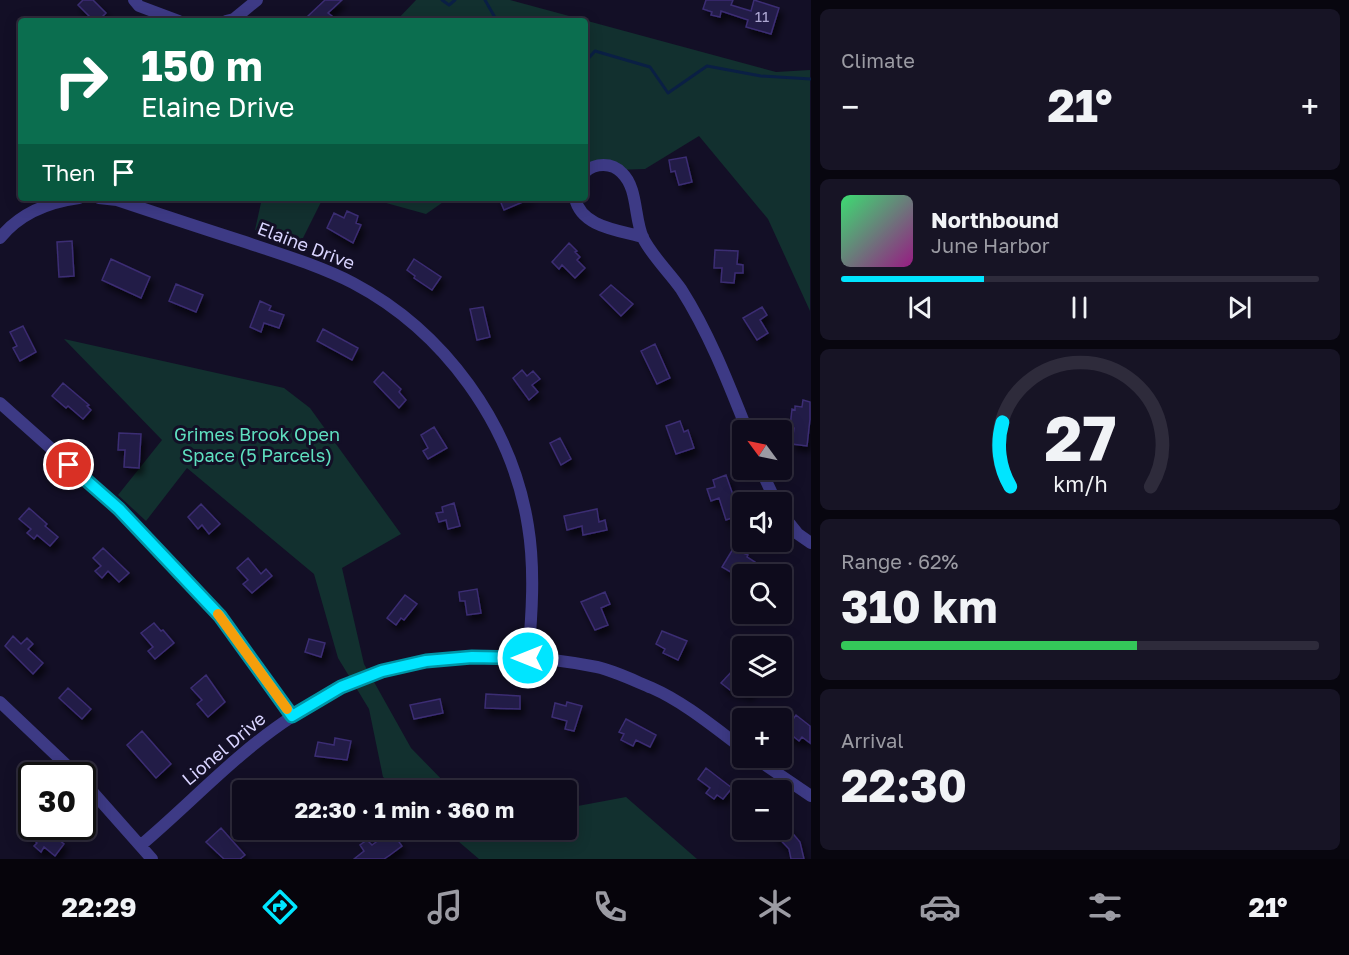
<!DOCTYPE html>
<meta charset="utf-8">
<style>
body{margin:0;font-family:"Golos Text",sans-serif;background:#171425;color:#f1f3f6;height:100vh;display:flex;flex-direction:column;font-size:22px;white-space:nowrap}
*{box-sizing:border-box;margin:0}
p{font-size:20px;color:#9b9ba3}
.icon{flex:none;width:33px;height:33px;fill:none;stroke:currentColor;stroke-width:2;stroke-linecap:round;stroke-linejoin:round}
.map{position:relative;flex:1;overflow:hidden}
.details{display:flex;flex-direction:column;gap:9px;padding:9px;background:#08060f;width:538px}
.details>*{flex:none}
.guide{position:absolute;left:18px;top:18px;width:570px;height:183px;border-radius:6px;box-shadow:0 3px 15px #0003,0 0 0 2px #2e2b3b;background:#0b6e4f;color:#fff;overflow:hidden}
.needle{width:39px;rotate:303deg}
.buttons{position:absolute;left:732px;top:420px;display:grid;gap:12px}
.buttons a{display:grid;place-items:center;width:60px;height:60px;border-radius:6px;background:#0e0b1c;box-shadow:0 3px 15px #0003,0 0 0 2px #2e2b3b;font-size:30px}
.speed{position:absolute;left:18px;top:762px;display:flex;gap:12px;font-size:30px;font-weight:700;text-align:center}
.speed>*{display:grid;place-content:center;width:78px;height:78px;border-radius:50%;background:#0e0b1c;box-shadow:0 3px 15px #0003,0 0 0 2px #2e2b3b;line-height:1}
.speed .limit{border:3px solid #111;border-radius:9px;background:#fff;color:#111}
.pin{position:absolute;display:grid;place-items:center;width:51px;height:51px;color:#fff;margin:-26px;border:3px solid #fff;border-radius:50%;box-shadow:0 2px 6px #0007}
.me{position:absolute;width:66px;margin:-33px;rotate:270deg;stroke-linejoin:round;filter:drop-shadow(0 0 4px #0008)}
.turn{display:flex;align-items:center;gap:21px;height:126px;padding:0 24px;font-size:27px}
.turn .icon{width:78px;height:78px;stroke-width:2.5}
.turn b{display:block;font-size:42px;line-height:51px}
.then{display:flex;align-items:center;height:57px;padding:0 24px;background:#0003;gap:12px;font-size:22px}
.big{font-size:45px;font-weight:700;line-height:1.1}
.details .card{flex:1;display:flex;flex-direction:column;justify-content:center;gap:9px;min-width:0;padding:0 21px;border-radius:9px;background:#171425}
.details .dial{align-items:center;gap:0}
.dial svg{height:156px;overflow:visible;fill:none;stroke:#2e2b3b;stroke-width:7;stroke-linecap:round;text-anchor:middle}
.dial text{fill:#f1f3f6;stroke:none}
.song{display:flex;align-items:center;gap:18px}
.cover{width:72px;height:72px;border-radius:9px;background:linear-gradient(135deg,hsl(140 70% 55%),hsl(310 70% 35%))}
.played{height:6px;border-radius:3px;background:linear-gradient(90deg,#00e5ff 30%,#2e2b3b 30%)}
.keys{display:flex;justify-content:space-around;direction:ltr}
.heat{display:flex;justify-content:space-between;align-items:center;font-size:33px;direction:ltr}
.charge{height:9px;border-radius:4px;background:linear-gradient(90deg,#34c759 62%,#2e2b3b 0)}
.trip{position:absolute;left:232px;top:780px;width:345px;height:60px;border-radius:6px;background:#0e0b1c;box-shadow:0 3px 15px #0003,0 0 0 2px #2e2b3b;font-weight:700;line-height:60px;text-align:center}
.tabs{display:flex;height:96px;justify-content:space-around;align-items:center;background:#06040b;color:#9b9ba3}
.tabs .icon{width:42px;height:42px}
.tabs .active{color:#00e5ff}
.tabs b{font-size:27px;color:#f1f3f6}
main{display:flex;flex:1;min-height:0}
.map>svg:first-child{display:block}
.green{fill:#12302f}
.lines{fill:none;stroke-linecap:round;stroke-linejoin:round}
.stream{stroke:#0a1f44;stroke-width:3}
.building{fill:#241b47;stroke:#3b2d73;stroke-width:1.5;filter:url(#shadow)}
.minor{stroke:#3d3a85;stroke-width:12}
.route-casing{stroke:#0095a6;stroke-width:15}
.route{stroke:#00e5ff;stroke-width:10}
.slow{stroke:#f59e0b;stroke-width:10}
.labels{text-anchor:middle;stroke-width:6;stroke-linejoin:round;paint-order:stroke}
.number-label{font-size:15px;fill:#aca6d1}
.street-label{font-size:18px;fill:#d9d4ff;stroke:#130f26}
.park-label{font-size:18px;fill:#5fe0c0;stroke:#130f26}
</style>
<main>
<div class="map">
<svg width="811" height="859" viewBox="0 0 811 859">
<defs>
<filter id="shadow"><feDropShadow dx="3.5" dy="6" stdDeviation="3" flood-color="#0009"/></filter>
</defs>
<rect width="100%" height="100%" fill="#130f26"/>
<path class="green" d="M 416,0 L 510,0 L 776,72 L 810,70 L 810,311 L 768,219 L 699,136 L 645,169 L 585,171 L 585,21 L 396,21 Z
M 262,198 L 323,198 L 298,248 L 255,230 Z
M 368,198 L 449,198 L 426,214 Z
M 64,339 L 284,388 L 310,408 L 401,534 L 342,568 L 364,664 L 411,748 L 452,790 L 399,790 L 383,777 L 369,709 L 338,658 L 314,574 L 187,468 L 146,521 L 118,495 L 162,440 Z
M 626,797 L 697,859 L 479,859 L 445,830 L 567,830 L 567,808 Z"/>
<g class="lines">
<path class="stream" d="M 442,0 L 449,5 L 455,0
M 485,0 L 497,21
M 585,62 L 595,51 L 650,67 L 668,93 L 707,66 L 761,76 L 811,79"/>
</g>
<path class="building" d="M 83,0 L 93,0 L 106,13 L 98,21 L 94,21 L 78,5 Z
M 325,0 L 342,0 L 328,13 L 332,16 L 326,21 L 313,21 L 308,16 Z
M 706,0 L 733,0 L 731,5 L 751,11 L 754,0 L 779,8 L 771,34 L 746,27 L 748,20 L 721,11 L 720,17 L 711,15 L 712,12 L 703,9 Z
M 686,157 L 692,182 L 679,185 L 675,171 L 671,172 L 669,160 Z
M 499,198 L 532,198 L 504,210 Z
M 347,211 L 358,216 L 356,223 L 361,225 L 353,243 L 327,228 L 334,213 L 344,218 Z
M 72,241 L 74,276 L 59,277 L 57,242 Z
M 569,243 L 577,251 L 575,252 L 580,257 L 577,260 L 585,268 L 575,278 L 562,265 L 559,269 L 552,262 Z
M 715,250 L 738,251 L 737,264 L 743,265 L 743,273 L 735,273 L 734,283 L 721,282 L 722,268 L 714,268 Z
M 111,259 L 150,277 L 141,298 L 102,280 Z
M 414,259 L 441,277 L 432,290 L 414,278 L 415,276 L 407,270 Z
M 176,284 L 203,295 L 196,312 L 169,301 Z
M 611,285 L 633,304 L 621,316 L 600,295 Z
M 260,301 L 271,306 L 269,310 L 284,315 L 279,328 L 264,323 L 261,332 L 250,327 Z
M 483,307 L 490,337 L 477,340 L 470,309 Z
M 762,307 L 767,315 L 760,320 L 768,333 L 757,340 L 743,318 Z
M 23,326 L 36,352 L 20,361 L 13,348 L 17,346 L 10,332 Z
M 323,329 L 358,348 L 352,360 L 317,341 Z
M 655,344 L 670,378 L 657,384 L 641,351 Z
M 522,370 L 527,376 L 533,371 L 540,379 L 532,385 L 538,392 L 529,400 L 513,378 Z
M 383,372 L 401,389 L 399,392 L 406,400 L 399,408 L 374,382 Z
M 63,383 L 89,405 L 87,406 L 91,410 L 83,419 L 68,406 L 66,408 L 52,396 Z
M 803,400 L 810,402 L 810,419 L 807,446 L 792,444 L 794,428 L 790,427 L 792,409 L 795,410 L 795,406 L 802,407 Z
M 680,421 L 684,432 L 688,430 L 694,448 L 676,454 L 666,426 Z
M 434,427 L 447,448 L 428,459 L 423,451 L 428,448 L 421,435 Z
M 119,433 L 141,434 L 139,468 L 124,467 L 125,450 L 118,450 Z
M 560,438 L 571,459 L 561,465 L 550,443 Z
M 726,475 L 740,515 L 726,520 L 719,498 L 711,501 L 707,489 L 715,487 L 713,480 Z
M 454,503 L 460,526 L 448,529 L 446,520 L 439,522 L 436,513 L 443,512 L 442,507 Z
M 201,504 L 220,524 L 209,534 L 202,525 L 198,529 L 188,517 Z
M 29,508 L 47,524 L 45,526 L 58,537 L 50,546 L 37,535 L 34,539 L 27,533 L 31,529 L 19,519 Z
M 597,509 L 599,522 L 605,520 L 607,530 L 583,535 L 582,526 L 567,530 L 564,516 Z
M 103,548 L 129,573 L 119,582 L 108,571 L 102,578 L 95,571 L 101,566 L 93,558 Z
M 733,549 L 748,555 L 747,557 L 755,562 L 748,574 L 737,568 L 734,574 L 722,567 Z
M 248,558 L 261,574 L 266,569 L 272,576 L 252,593 L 243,584 L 248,580 L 237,568 Z
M 477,589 L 481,613 L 467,615 L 465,601 L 460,601 L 459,592 Z
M 605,592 L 610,604 L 601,608 L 608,625 L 595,630 L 581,602 Z
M 405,595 L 417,604 L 404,620 L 401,618 L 396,625 L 387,618 Z
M 154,623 L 161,631 L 163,630 L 174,643 L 155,659 L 148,651 L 153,647 L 141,633 Z
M 662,631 L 687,641 L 678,660 L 663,653 L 665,649 L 656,644 Z
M 13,636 L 21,644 L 27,638 L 33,644 L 28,649 L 43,663 L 33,674 L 5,646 Z
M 309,639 L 325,643 L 321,657 L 305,652 Z
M 734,669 L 742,676 L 742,686 L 755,686 L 747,695 L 740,689 L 737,692 L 732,688 L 730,690 L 721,683 Z
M 206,675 L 225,702 L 208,717 L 197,704 L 202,700 L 191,688 Z
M 68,688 L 91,709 L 82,719 L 59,698 Z
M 486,694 L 520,696 L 520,709 L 485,708 Z
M 440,699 L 443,713 L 414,719 L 410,705 Z
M 567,702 L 582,706 L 574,731 L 565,729 L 567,721 L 552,717 L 555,703 L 566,706 Z
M 796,715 L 810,726 L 810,743 L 802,737 L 799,741 L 794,737 L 793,738 L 784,732 Z
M 626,719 L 656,735 L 650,747 L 636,740 L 633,746 L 621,740 L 624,734 L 619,732 Z
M 142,731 L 171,764 L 156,778 L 127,745 Z
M 335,738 L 351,741 L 347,760 L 315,756 L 318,742 L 334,745 Z
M 706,768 L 732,788 L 723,799 L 717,795 L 714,799 L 706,793 L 710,788 L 698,779 Z
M 784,823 L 800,842 L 804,859 L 791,859 L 789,849 L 774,833 L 778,830 L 782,830 Z
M 18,826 L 37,826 L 44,832 L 46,830 L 64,844 L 55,856 L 44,847 L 41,852 L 34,846 L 37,843 L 31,837 Z
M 221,828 L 245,855 L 240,859 L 224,859 L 206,842 Z
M 391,831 L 402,846 L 390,855 L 384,859 L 354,859 L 364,851 L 360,845 L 367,840 L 372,845 Z"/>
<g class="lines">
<path class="minor" d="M 134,0 L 139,6 L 179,21
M 226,21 L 234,19 L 257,0
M 585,172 C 595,163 612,162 622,173 C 638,188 634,218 643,238 C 652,256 669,272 681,289 C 709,333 728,382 747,430
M 99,198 L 117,200 C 159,214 201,228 242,241 C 280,254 318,265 353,283 C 444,331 512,424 528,526 C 535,568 532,615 528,658
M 575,198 C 581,227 618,230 643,237
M 0,238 C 20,213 49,202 79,198
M 0,403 L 119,509 L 220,616 L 292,716
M 761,470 L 776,502
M 782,514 L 798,534 L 811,543
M 0,702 L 78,776
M 755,758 L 811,796
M 82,780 L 152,859
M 141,845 C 192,802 237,752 293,716 C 308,706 326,693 343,686 C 422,652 513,650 597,667 C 615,671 635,681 652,688 C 684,702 715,728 742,748"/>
</g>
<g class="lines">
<defs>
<path id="route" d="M 69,465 L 119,509 L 220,616 L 292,716 L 341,687 L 382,671 L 426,661 L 472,657 L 528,658"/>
</defs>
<use href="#route" class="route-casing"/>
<use href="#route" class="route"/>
<path class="slow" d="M 218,614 L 287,709"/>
</g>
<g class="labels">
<g class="number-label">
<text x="762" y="22">11</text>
</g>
<g class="street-label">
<text transform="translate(306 246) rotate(21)" y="6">Elaine Drive</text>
<text transform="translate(224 749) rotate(-40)" y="6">Lionel Drive</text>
</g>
<g class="park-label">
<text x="257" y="441">Grimes Brook Open<tspan x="257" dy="21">Space (5 Parcels)</tspan></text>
</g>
</g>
</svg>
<div class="buttons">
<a><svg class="needle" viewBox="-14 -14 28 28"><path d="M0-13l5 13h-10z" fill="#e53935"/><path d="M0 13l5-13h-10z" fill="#9b9ba3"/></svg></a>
<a><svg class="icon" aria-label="sound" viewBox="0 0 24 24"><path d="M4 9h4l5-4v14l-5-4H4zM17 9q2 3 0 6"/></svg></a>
<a><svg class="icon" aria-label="search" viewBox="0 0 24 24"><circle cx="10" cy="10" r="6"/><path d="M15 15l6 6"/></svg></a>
<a><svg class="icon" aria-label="layers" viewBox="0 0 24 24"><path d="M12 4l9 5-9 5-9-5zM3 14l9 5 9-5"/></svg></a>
<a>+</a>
<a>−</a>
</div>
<div class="speed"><div class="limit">30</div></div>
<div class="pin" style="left:69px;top:465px;background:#d93025"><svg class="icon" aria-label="arrive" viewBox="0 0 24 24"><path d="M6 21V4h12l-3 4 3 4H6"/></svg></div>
<svg class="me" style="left:528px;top:658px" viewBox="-20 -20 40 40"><circle r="17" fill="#00e5ff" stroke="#fff" stroke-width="3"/><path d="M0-11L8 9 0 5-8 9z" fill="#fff"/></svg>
<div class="trip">22:30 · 1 min · 360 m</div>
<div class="guide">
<div class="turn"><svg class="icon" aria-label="right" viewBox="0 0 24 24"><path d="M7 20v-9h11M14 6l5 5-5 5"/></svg><div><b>150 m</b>Elaine Drive</div></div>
<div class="then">Then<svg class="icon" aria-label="arrive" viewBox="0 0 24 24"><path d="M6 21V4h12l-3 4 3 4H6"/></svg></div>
</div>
</div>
<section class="details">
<div class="card"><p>Climate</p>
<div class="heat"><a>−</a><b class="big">21°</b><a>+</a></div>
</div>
<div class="card">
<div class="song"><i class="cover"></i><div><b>Northbound</b><p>June Harbor</p></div></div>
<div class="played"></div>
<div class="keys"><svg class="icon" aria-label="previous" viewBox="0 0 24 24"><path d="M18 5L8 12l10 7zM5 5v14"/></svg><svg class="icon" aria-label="pause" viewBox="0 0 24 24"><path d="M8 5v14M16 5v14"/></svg><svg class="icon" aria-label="next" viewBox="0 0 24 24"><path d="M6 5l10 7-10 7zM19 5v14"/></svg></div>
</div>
<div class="card dial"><svg viewBox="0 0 100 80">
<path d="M14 69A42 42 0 1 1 86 69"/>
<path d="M14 69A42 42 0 0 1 10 36" stroke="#00e5ff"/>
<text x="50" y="56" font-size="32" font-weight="700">27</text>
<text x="50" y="72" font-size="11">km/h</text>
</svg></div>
<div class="card"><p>Range · 62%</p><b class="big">310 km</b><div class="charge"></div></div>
<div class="card"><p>Arrival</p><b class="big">22:30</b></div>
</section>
</main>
<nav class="tabs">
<b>22:29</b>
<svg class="icon active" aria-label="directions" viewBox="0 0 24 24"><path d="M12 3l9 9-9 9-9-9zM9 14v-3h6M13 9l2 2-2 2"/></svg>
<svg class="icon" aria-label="music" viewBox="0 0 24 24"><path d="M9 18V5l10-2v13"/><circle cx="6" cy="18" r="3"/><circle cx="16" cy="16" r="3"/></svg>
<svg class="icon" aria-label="phone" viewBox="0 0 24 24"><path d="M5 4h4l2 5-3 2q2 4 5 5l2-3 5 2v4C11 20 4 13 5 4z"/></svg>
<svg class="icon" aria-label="climate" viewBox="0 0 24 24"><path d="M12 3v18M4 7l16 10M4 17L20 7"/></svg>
<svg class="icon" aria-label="car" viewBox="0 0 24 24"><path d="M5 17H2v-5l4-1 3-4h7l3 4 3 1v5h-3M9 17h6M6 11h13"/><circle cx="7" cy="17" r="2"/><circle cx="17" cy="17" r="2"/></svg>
<svg class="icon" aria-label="filters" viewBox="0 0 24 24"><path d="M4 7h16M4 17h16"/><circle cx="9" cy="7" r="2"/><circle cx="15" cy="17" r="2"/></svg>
<b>21°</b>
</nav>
